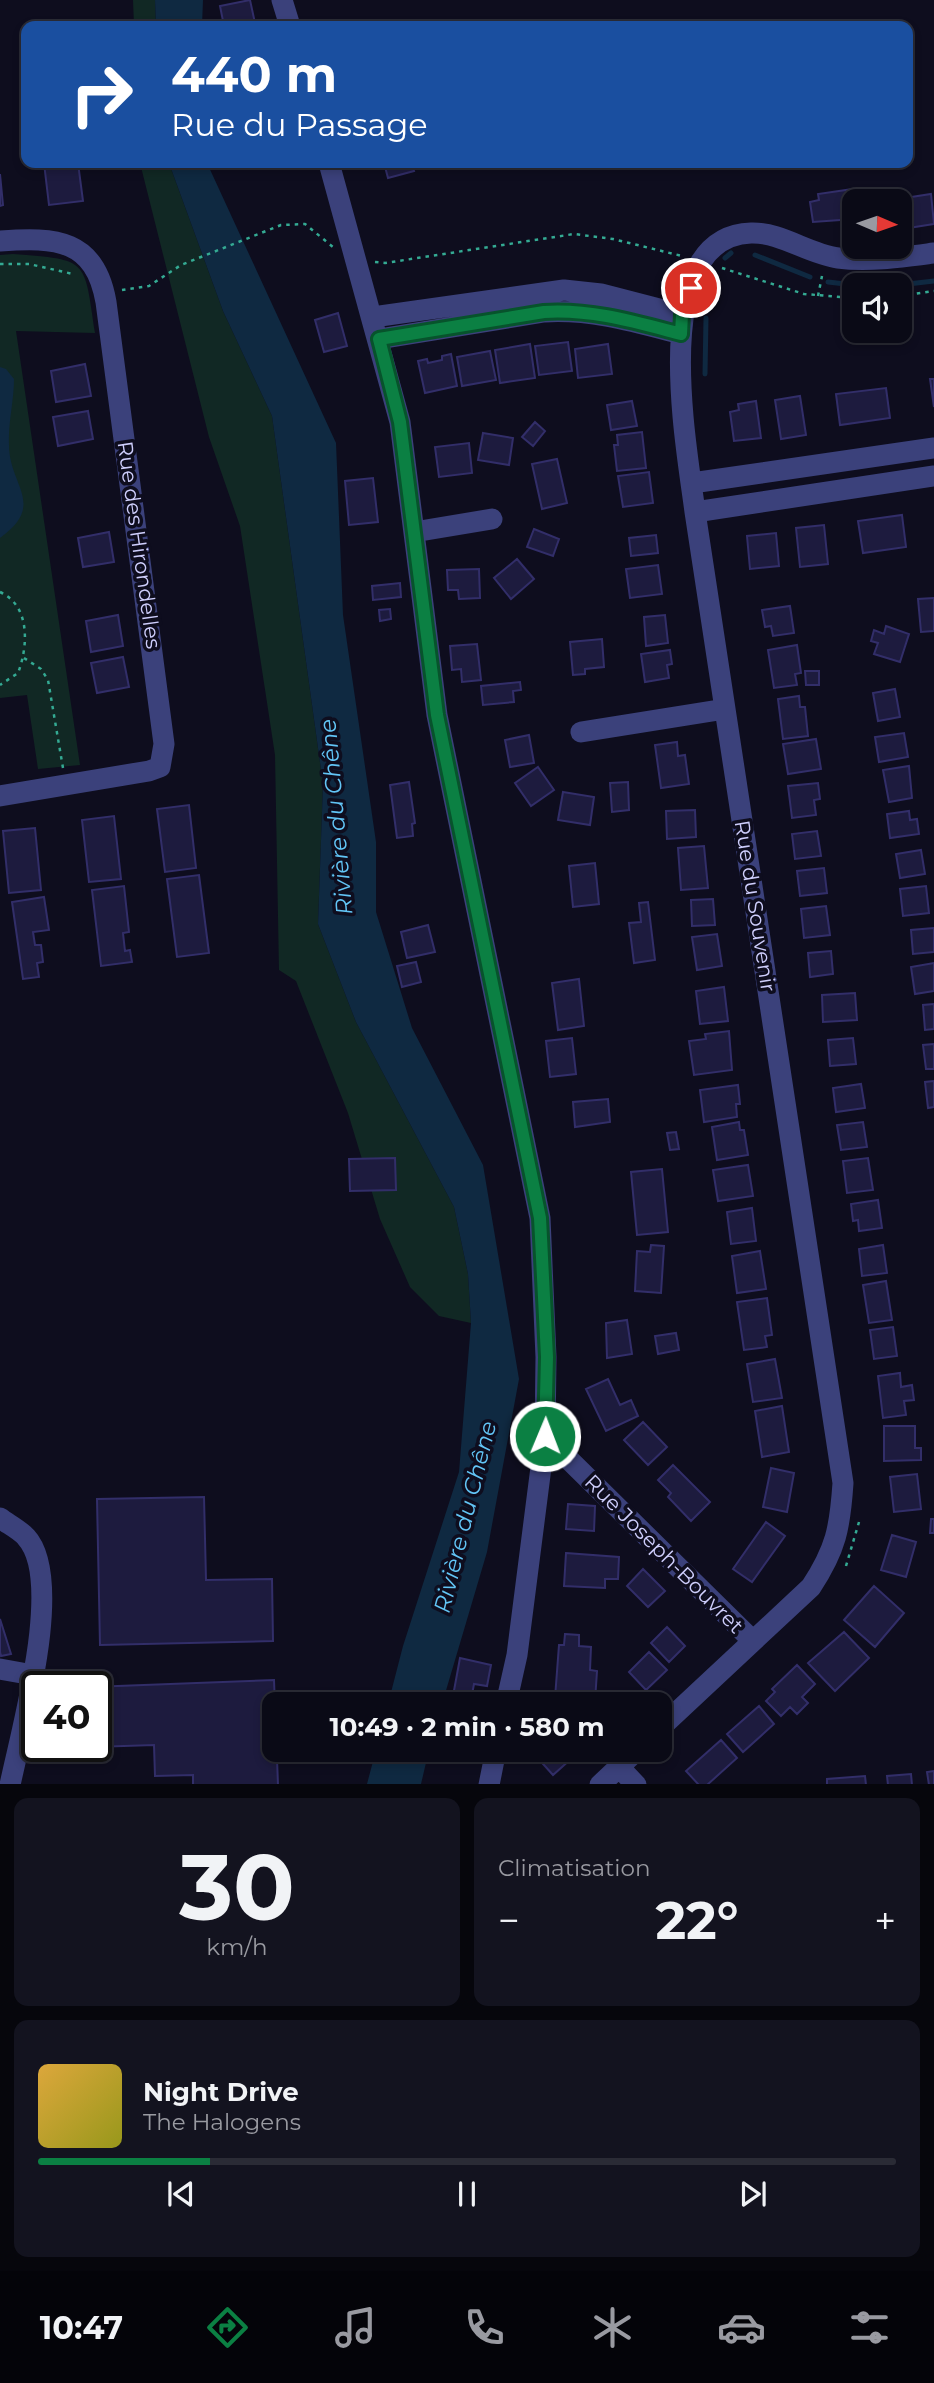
<!DOCTYPE html>
<html lang="fr">
<meta charset="utf-8">
<style>
body{margin:0;font-family:Montserrat,sans-serif;background:#13131f;color:#f1f3f6;height:100vh;display:flex;flex-direction:column;font-size:26px;white-space:nowrap}
*{box-sizing:border-box;margin:0}
p{font-size:23px;color:#999aa1}
.icon{flex:none;width:38px;height:38px;fill:none;stroke:currentColor;stroke-width:2;stroke-linecap:round;stroke-linejoin:round}
.map{position:relative;height:1784px;overflow:hidden}
.drawer{display:flex;flex-direction:column;gap:14px;padding:14px;background:#06060c;flex:1}
.drawer>*{flex:none}
.guide{position:absolute;left:21px;top:21px;width:892px;height:147px;border-radius:14px;box-shadow:0 4px 10px #0003,0 0 0 2px #2a2b35;background:#1a4fa0;color:#fff;overflow:hidden}
.needle{width:46px;rotate:92deg}
.tools{position:absolute;left:842px;top:189px;display:grid;gap:14px}
.tools a{display:grid;place-items:center;width:70px;height:70px;border-radius:14px;background:#0a0a16;box-shadow:0 4px 10px #0003,0 0 0 2px #2a2b35;font-size:35px}
.speed{position:absolute;left:21px;top:1671px;display:flex;gap:14px;font-size:35px;font-weight:700;text-align:center}
.speed>*{display:grid;place-content:center;width:91px;height:91px;border-radius:50%;background:#0a0a16;box-shadow:0 4px 10px #0003,0 0 0 2px #2a2b35;line-height:1}
.speed .limit{border:4px solid #111;border-radius:10px;background:#fff;color:#111}
.pin{position:absolute;display:grid;place-items:center;width:60px;height:60px;color:#fff;margin:-30px;border:4px solid #fff;border-radius:50%;box-shadow:0 2px 7px #0007}
.me{position:absolute;width:77px;margin:-38px;rotate:1deg;stroke-linejoin:round;filter:drop-shadow(0 0 5px #0008)}
.turn{display:flex;align-items:center;gap:24px;height:147px;padding:0 35px;font-size:32px}
.turn .icon{width:91px;height:91px;stroke-width:2.5}
.turn b{display:block;font-size:49px;line-height:60px}
.big{font-size:52px;font-weight:700;line-height:1.1}
.drawer .tile{flex:1;display:flex;flex-direction:column;justify-content:center;gap:10px;min-width:0;padding:0 24px;border-radius:14px;background:#13131f}
.drawer .dial{align-items:center;gap:0}
.dial b{font-size:91px;line-height:1}
.song{display:flex;align-items:center;gap:21px}
.cover{width:84px;height:84px;border-radius:10px;background:linear-gradient(135deg,hsl(40 70% 55%),hsl(60 70% 35%))}
.played{height:7px;border-radius:4px;background:linear-gradient(90deg,#0b8043 20%,#2a2b35 20%)}
.keys{display:flex;justify-content:space-around;direction:ltr}
.heat{display:flex;justify-content:space-between;align-items:center;font-size:38px;direction:ltr}
.drawer .tiles{flex:1;display:grid;gap:14px;grid-template-columns:1fr 1fr}
.tile:last-child{grid-column:span 2}
.trip{position:absolute;left:262px;top:1692px;width:410px;height:70px;border-radius:14px;background:#0a0a16;box-shadow:0 4px 10px #0003,0 0 0 2px #2a2b35;font-weight:700;line-height:70px;text-align:center}
.dock{display:flex;height:112px;justify-content:space-around;align-items:center;background:#040409;color:#999aa1}
.dock .icon{width:49px;height:49px}
.dock .on{color:#0b8043}
.dock b{font-size:32px;color:#f1f3f6}
.map>svg:first-child{display:block}
.green{fill:#112824}
.water{fill:#0f2941}
.lines{fill:none;stroke-linecap:round;stroke-linejoin:round}
.stream{stroke:#0f2941;stroke-width:5}
.building{fill:#1d1b3e;stroke:#322e69;stroke-width:2}
.path{stroke:#34aa93;stroke-width:2.5;stroke-dasharray:3.5 5;stroke-linecap:butt}
.minor{stroke:#3b417b;stroke-width:21}
.route-casing{stroke:#07532c;stroke-width:18}
.route{stroke:#0b8043;stroke-width:12}
.labels{text-anchor:middle;stroke-width:7;stroke-linejoin:round;paint-order:stroke}
.street-label{font-size:21px;fill:#cecefc;stroke:#0e0d1e}
.water-label{font-size:23px;font-style:italic;fill:#62c5f6;stroke:#0e0d1e}
</style>
<div class="map">
<svg width="934" height="1785" viewBox="0 0 934 1785">
<rect width="100%" height="100%" fill="#0e0d1e"/>
<path class="green" d="M 133,0 L 155,0 L 156,26 L 134,26 Z
M 140,163 L 169,163 L 223,311 L 272,416 L 323,784 L 318,924 L 356,1022 L 454,1207 L 468,1274 L 471,1323 L 439,1316 L 410,1287 L 380,1219 L 348,1113 L 296,981 L 279,970 L 275,755 L 240,526 L 209,437 Z
M 13,254 C 89,260 84,258 95,333 L 16,331 L 80,765 L 38,769 L 27,695 L 0,698 L 0,255 Z"/>
<path class="water" d="M 155,0 L 203,0 L 202,26 L 156,26 Z
M 169,163 L 207,163 L 336,443 L 343,615 L 376,842 L 376,912 L 412,1028 L 483,1165 L 519,1379 L 487,1552 L 442,1704 L 388,1704 L 403,1646 L 459,1472 L 471,1323 L 468,1274 L 454,1207 L 356,1022 L 318,924 L 323,784 L 272,416 L 223,311 Z
M 0,367 L 6,369 L 14,379 C 14,401 8,423 9,445 C 9,486 47,504 0,538 Z
M 376,1750 L 429,1750 L 421,1784 L 367,1784 Z"/>
<g class="lines">
<path class="stream" d="M 755,255 L 810,277
M 725,258 L 731,253
M 828,282 L 854,285
M 908,284 L 934,281
M 705,374 L 706,318"/>
</g>
<path class="building" d="M 250,0 L 255,23 L 224,26 L 220,6 Z
M 44,163 L 78,163 L 83,201 L 49,205 Z
M 384,163 L 411,163 L 414,171 L 388,178 Z
M 0,174 L 3,205 L 0,206 Z
M 853,189 L 854,219 L 813,222 L 810,202 L 819,200 L 818,194 Z
M 931,194 L 934,224 L 902,229 L 898,199 Z
M 338,313 L 347,346 L 324,352 L 315,320 Z
M 568,342 L 572,371 L 539,375 L 535,346 Z
M 530,344 L 535,378 L 500,383 L 495,350 Z
M 608,344 L 612,374 L 578,378 L 575,349 Z
M 490,351 L 496,380 L 462,386 L 457,357 Z
M 451,354 L 457,386 L 425,393 L 418,361 L 427,359 L 428,363 L 442,360 L 442,356 Z
M 85,364 L 91,396 L 56,402 L 51,371 Z
M 930,379 L 934,379 L 934,407 Z
M 886,388 L 890,418 L 840,425 L 836,394 Z
M 800,396 L 806,435 L 781,439 L 775,400 Z
M 632,401 L 637,426 L 611,430 L 607,405 Z
M 756,401 L 761,438 L 734,441 L 730,412 L 739,410 L 738,404 Z
M 88,411 L 93,439 L 58,446 L 53,417 Z
M 535,422 L 545,431 L 533,446 L 522,437 Z
M 642,432 L 646,468 L 617,471 L 614,445 L 618,445 L 617,435 Z
M 483,433 L 513,438 L 509,465 L 478,460 Z
M 469,443 L 472,473 L 439,477 L 435,447 Z
M 557,459 L 567,503 L 542,509 L 532,464 Z
M 649,472 L 653,503 L 623,507 L 618,476 Z
M 373,478 L 378,522 L 349,525 L 345,481 Z
M 902,515 L 906,547 L 863,553 L 858,521 Z
M 824,525 L 828,564 L 800,567 L 796,528 Z
M 534,529 L 559,539 L 553,556 L 527,547 Z
M 109,532 L 114,562 L 83,567 L 78,538 Z
M 776,533 L 779,566 L 750,569 L 747,536 Z
M 656,535 L 658,553 L 631,556 L 629,538 Z
M 517,559 L 534,579 L 511,599 L 494,578 Z
M 658,565 L 662,594 L 630,598 L 626,569 Z
M 479,569 L 480,598 L 459,599 L 458,590 L 448,590 L 447,570 Z
M 400,583 L 401,597 L 373,600 L 372,586 Z
M 934,598 L 934,631 L 921,632 L 918,599 Z
M 790,606 L 794,633 L 773,636 L 771,626 L 765,627 L 762,610 Z
M 390,609 L 391,619 L 380,621 L 379,610 Z
M 118,615 L 123,646 L 91,652 L 86,621 Z
M 665,615 L 668,643 L 646,646 L 644,617 Z
M 886,626 L 909,634 L 900,662 L 874,654 L 878,643 L 871,641 L 874,630 L 884,634 Z
M 602,639 L 604,667 L 585,669 L 585,674 L 573,675 L 570,642 Z
M 477,644 L 481,680 L 462,682 L 461,669 L 452,670 L 450,646 Z
M 797,645 L 801,673 L 795,674 L 797,685 L 774,688 L 768,650 Z
M 670,650 L 672,664 L 667,665 L 669,678 L 645,682 L 641,654 Z
M 123,657 L 129,687 L 97,693 L 91,663 Z
M 805,671 L 819,671 L 819,685 L 806,685 Z
M 520,682 L 521,690 L 513,691 L 514,702 L 483,705 L 481,686 Z
M 895,689 L 900,717 L 878,721 L 873,693 Z
M 799,696 L 800,707 L 805,707 L 808,736 L 783,739 L 778,699 Z
M 904,733 L 908,757 L 879,762 L 875,737 Z
M 529,735 L 534,763 L 510,767 L 505,740 Z
M 816,739 L 821,769 L 788,774 L 783,744 Z
M 677,742 L 678,756 L 685,755 L 689,784 L 661,788 L 655,745 Z
M 909,766 L 912,798 L 889,802 L 883,770 Z
M 538,767 L 554,790 L 531,806 L 515,783 Z
M 409,782 L 415,823 L 412,824 L 413,836 L 397,838 L 390,785 Z
M 628,782 L 629,810 L 612,812 L 610,783 Z
M 818,783 L 820,799 L 814,800 L 816,815 L 792,818 L 788,786 Z
M 563,792 L 594,797 L 590,825 L 558,820 Z
M 189,805 L 196,868 L 165,872 L 157,809 Z
M 695,810 L 696,837 L 667,839 L 666,811 Z
M 909,811 L 910,820 L 917,819 L 919,834 L 890,838 L 887,814 Z
M 114,816 L 121,879 L 89,882 L 82,820 Z
M 35,828 L 41,890 L 9,893 L 3,831 Z
M 817,831 L 821,856 L 795,859 L 792,834 Z
M 704,846 L 708,888 L 681,890 L 678,848 Z
M 921,850 L 925,874 L 900,878 L 896,854 Z
M 595,863 L 599,904 L 573,907 L 569,866 Z
M 824,868 L 827,893 L 800,896 L 797,871 Z
M 199,875 L 209,953 L 177,957 L 167,879 Z
M 124,886 L 129,932 L 123,933 L 125,951 L 130,950 L 132,962 L 101,966 L 92,890 Z
M 926,886 L 929,913 L 903,916 L 900,889 Z
M 44,897 L 49,930 L 33,932 L 35,945 L 41,945 L 43,962 L 37,963 L 39,977 L 23,979 L 12,902 Z
M 713,899 L 715,925 L 692,926 L 691,900 Z
M 648,902 L 655,960 L 634,963 L 629,923 L 641,922 L 639,903 Z
M 826,906 L 830,935 L 804,938 L 801,909 Z
M 428,925 L 435,952 L 407,958 L 401,932 Z
M 934,928 L 934,952 L 913,954 L 911,930 Z
M 717,934 L 722,966 L 697,970 L 692,937 Z
M 831,951 L 833,974 L 810,977 L 808,953 Z
M 416,962 L 421,982 L 402,987 L 397,966 Z
M 934,963 L 934,991 L 915,994 L 911,967 Z
M 579,979 L 584,1026 L 558,1030 L 552,983 Z
M 724,987 L 728,1021 L 700,1024 L 696,991 Z
M 855,993 L 857,1020 L 823,1022 L 822,995 Z
M 934,1004 L 934,1029 L 925,1030 L 923,1005 Z
M 729,1031 L 732,1070 L 694,1075 L 689,1041 L 706,1039 L 705,1034 Z
M 572,1038 L 576,1074 L 550,1077 L 546,1041 Z
M 853,1038 L 856,1064 L 830,1066 L 828,1040 Z
M 934,1044 L 934,1069 L 926,1069 L 923,1045 Z
M 934,1081 L 934,1107 L 928,1108 L 925,1082 Z
M 861,1084 L 865,1108 L 836,1112 L 833,1088 Z
M 738,1085 L 740,1104 L 736,1104 L 737,1117 L 704,1122 L 700,1090 Z
M 608,1099 L 610,1122 L 575,1127 L 573,1102 Z
M 739,1122 L 740,1130 L 744,1130 L 748,1155 L 717,1160 L 712,1127 Z
M 863,1122 L 867,1147 L 841,1150 L 837,1125 Z
M 676,1132 L 679,1149 L 670,1150 L 667,1133 Z
M 395,1158 L 396,1190 L 350,1191 L 349,1159 Z
M 868,1158 L 873,1190 L 847,1193 L 843,1161 Z
M 748,1165 L 753,1196 L 718,1201 L 713,1170 Z
M 662,1169 L 668,1232 L 637,1235 L 631,1172 Z
M 878,1200 L 882,1228 L 859,1231 L 858,1220 L 853,1221 L 851,1204 Z
M 752,1208 L 756,1241 L 731,1244 L 727,1212 Z
M 651,1245 L 664,1246 L 661,1293 L 635,1291 L 637,1251 L 650,1252 Z
M 883,1245 L 887,1273 L 862,1276 L 859,1249 Z
M 760,1251 L 766,1289 L 737,1293 L 732,1256 Z
M 886,1281 L 892,1320 L 869,1323 L 863,1285 Z
M 767,1298 L 772,1335 L 765,1336 L 767,1347 L 744,1350 L 737,1302 Z
M 627,1320 L 632,1354 L 607,1358 L 606,1323 Z
M 893,1327 L 897,1356 L 874,1359 L 870,1330 Z
M 676,1333 L 679,1350 L 658,1354 L 655,1336 Z
M 775,1359 L 782,1398 L 753,1402 L 747,1364 Z
M 900,1373 L 901,1387 L 912,1385 L 914,1400 L 904,1401 L 906,1415 L 883,1418 L 878,1376 Z
M 608,1379 L 620,1405 L 631,1400 L 638,1416 L 606,1431 L 586,1389 Z
M 782,1406 L 789,1452 L 762,1457 L 755,1411 Z
M 643,1422 L 667,1447 L 648,1465 L 624,1440 Z
M 884,1426 L 915,1426 L 915,1448 L 921,1448 L 921,1460 L 884,1461 Z
M 673,1465 L 710,1502 L 691,1521 L 668,1497 L 671,1493 L 658,1480 Z
M 771,1468 L 794,1473 L 787,1512 L 763,1507 Z
M 917,1474 L 921,1509 L 894,1512 L 890,1477 Z
M 204,1497 L 206,1580 L 272,1579 L 273,1641 L 100,1645 L 97,1499 Z
M 568,1504 L 595,1506 L 594,1531 L 566,1529 Z
M 931,1519 L 934,1519 L 934,1533 L 930,1533 Z
M 766,1522 L 785,1536 L 752,1582 L 733,1569 Z
M 892,1535 L 916,1542 L 906,1577 L 881,1570 Z
M 566,1553 L 619,1557 L 618,1579 L 605,1579 L 605,1588 L 564,1586 Z
M 643,1569 L 665,1591 L 648,1607 L 627,1586 Z
M 874,1586 L 904,1613 L 875,1647 L 844,1620 Z
M 0,1619 L 11,1654 L 1,1656 L 0,1652 Z
M 667,1627 L 685,1646 L 669,1662 L 651,1643 Z
M 844,1632 L 869,1658 L 835,1691 L 808,1663 Z
M 565,1634 L 579,1635 L 579,1646 L 591,1647 L 590,1670 L 597,1671 L 595,1701 L 555,1698 L 559,1645 L 564,1645 Z
M 649,1652 L 667,1670 L 646,1690 L 629,1672 Z
M 460,1658 L 491,1665 L 487,1686 L 474,1684 L 471,1700 L 453,1696 Z
M 797,1665 L 815,1684 L 802,1697 L 808,1703 L 797,1714 L 790,1707 L 781,1716 L 766,1701 L 775,1692 L 772,1689 Z
M 274,1680 L 278,1785 L 193,1785 L 193,1775 L 155,1776 L 154,1745 L 93,1747 L 96,1746 L 96,1687 L 91,1687 Z
M 759,1706 L 774,1724 L 743,1752 L 727,1734 Z
M 721,1740 L 737,1758 L 707,1785 L 699,1785 L 686,1771 Z
M 541,1750 L 581,1750 L 553,1775 L 535,1755 Z
M 934,1771 L 934,1785 L 929,1785 L 927,1772 Z
M 911,1774 L 912,1785 L 888,1785 L 887,1776 Z
M 865,1776 L 866,1785 L 827,1785 L 827,1779 Z"/>
<g class="lines">
<path class="path" d="M 375,262 L 385,263 L 574,234 L 613,239 L 682,256
M 0,264 L 29,264 L 73,274
M 722,268 L 804,294 L 854,298
M 122,290 L 149,286 L 181,265 L 281,225 L 305,224 L 333,247
M 818,296 L 822,276
M 900,296 L 934,291
M 0,592 C 31,606 28,647 18,673 L 0,685
M 24,658 L 41,669 L 48,680 L 63,768
M 846,1566 L 859,1522
M 656,1756 L 666,1746"/>
<path class="minor" d="M 282,0 L 290,26
M 329,163 L 400,422 L 437,715 L 540,1218 L 546,1357 L 545,1436 L 517,1655 L 506,1704
M 0,241 C 56,237 95,239 106,302 L 164,744 L 160,767 L 149,771 L 0,796
M 373,317 L 564,290 L 601,294 L 682,315
M 379,339 L 544,312 C 592,309 635,322 681,334
M 692,483 L 934,448
M 695,512 L 934,476
M 414,532 L 492,519
M 581,732 L 725,709
M 545,1436 L 753,1641
M 0,1518 C 8,1524 20,1530 26,1537 C 65,1579 21,1731 10,1785
M 0,1669 L 33,1675
M 660,1728 L 811,1587 C 836,1549 840,1528 843,1483 L 695,512 C 687,448 646,236 751,233 C 781,232 808,254 838,258 C 869,262 903,257 934,253
M 619,1767 L 636,1785
M 489,1785 L 496,1750
M 600,1785 L 637,1750"/>
</g>
<g class="lines">
<defs>
<path id="route" d="M 545,1436 L 547,1357 L 540,1218 L 437,715 L 400,422 L 379,339 L 544,312 C 592,309 635,322 681,334 L 682,315 L 691,288"/>
</defs>
<use href="#route" class="route-casing"/>
<use href="#route" class="route"/>
</g>
<g class="labels">
<g class="street-label">
<text transform="translate(139 545) rotate(82)" y="7">Rue des Hirondelles</text>
<text transform="translate(755 906) rotate(81)" y="7">Rue du Souvenir</text>
<text transform="translate(664 1554) rotate(45)" y="7">Rue Joseph-Bouvret</text>
</g>
<g class="water-label">
<text transform="translate(336 817) rotate(-95)" y="8">Rivière du Chêne</text>
<text transform="translate(465 1517) rotate(-76)" y="8">Rivière du Chêne</text>
</g>
</g>
</svg>
<div class="tools">
<a><svg class="needle" viewBox="-14 -14 28 28"><path d="M0-13l5 13h-10z" fill="#e53935"/><path d="M0 13l5-13h-10z" fill="#999aa1"/></svg></a>
<a><svg class="icon" aria-label="sound" viewBox="0 0 24 24"><path d="M4 9h4l5-4v14l-5-4H4zM17 9q2 3 0 6"/></svg></a>
</div>
<div class="speed"><div class="limit">40</div></div>
<div class="pin" style="left:691px;top:288px;background:#d93025"><svg class="icon" aria-label="arrive" viewBox="0 0 24 24"><path d="M6 21V4h12l-3 4 3 4H6"/></svg></div>
<svg class="me" style="left:545px;top:1436px" viewBox="-20 -20 40 40"><circle r="17" fill="#0b8043" stroke="#fff" stroke-width="3"/><path d="M0-11L8 9 0 5-8 9z" fill="#fff"/></svg>
<div class="trip">10:49 · 2 min · 580 m</div>
<div class="guide">
<div class="turn"><svg class="icon" aria-label="right" viewBox="0 0 24 24"><path d="M7 20v-9h11M14 6l5 5-5 5"/></svg><div><b>440 m</b>Rue du Passage</div></div>
</div>
</div>
<section class="drawer">
<div class="tiles">
<div class="tile dial"><b>30</b><p>km/h</p></div>
<div class="tile"><p>Climatisation</p>
<div class="heat"><a>−</a><b class="big">22°</b><a>+</a></div>
</div>
<div class="tile">
<div class="song"><i class="cover"></i><div><b>Night Drive</b><p>The Halogens</p></div></div>
<div class="played"></div>
<div class="keys"><svg class="icon" aria-label="previous" viewBox="0 0 24 24"><path d="M18 5L8 12l10 7zM5 5v14"/></svg><svg class="icon" aria-label="pause" viewBox="0 0 24 24"><path d="M8 5v14M16 5v14"/></svg><svg class="icon" aria-label="next" viewBox="0 0 24 24"><path d="M6 5l10 7-10 7zM19 5v14"/></svg></div>
</div>
</div>
</section>
<nav class="dock">
<b>10:47</b>
<svg class="icon on" aria-label="directions" viewBox="0 0 24 24"><path d="M12 3l9 9-9 9-9-9zM9 14v-3h6M13 9l2 2-2 2"/></svg>
<svg class="icon" aria-label="music" viewBox="0 0 24 24"><path d="M9 18V5l10-2v13"/><circle cx="6" cy="18" r="3"/><circle cx="16" cy="16" r="3"/></svg>
<svg class="icon" aria-label="phone" viewBox="0 0 24 24"><path d="M5 4h4l2 5-3 2q2 4 5 5l2-3 5 2v4C11 20 4 13 5 4z"/></svg>
<svg class="icon" aria-label="climate" viewBox="0 0 24 24"><path d="M12 3v18M4 7l16 10M4 17L20 7"/></svg>
<svg class="icon" aria-label="car" viewBox="0 0 24 24"><path d="M5 17H2v-5l4-1 3-4h7l3 4 3 1v5h-3M9 17h6M6 11h13"/><circle cx="7" cy="17" r="2"/><circle cx="17" cy="17" r="2"/></svg>
<svg class="icon" aria-label="filters" viewBox="0 0 24 24"><path d="M4 7h16M4 17h16"/><circle cx="9" cy="7" r="2"/><circle cx="15" cy="17" r="2"/></svg>
</nav>
